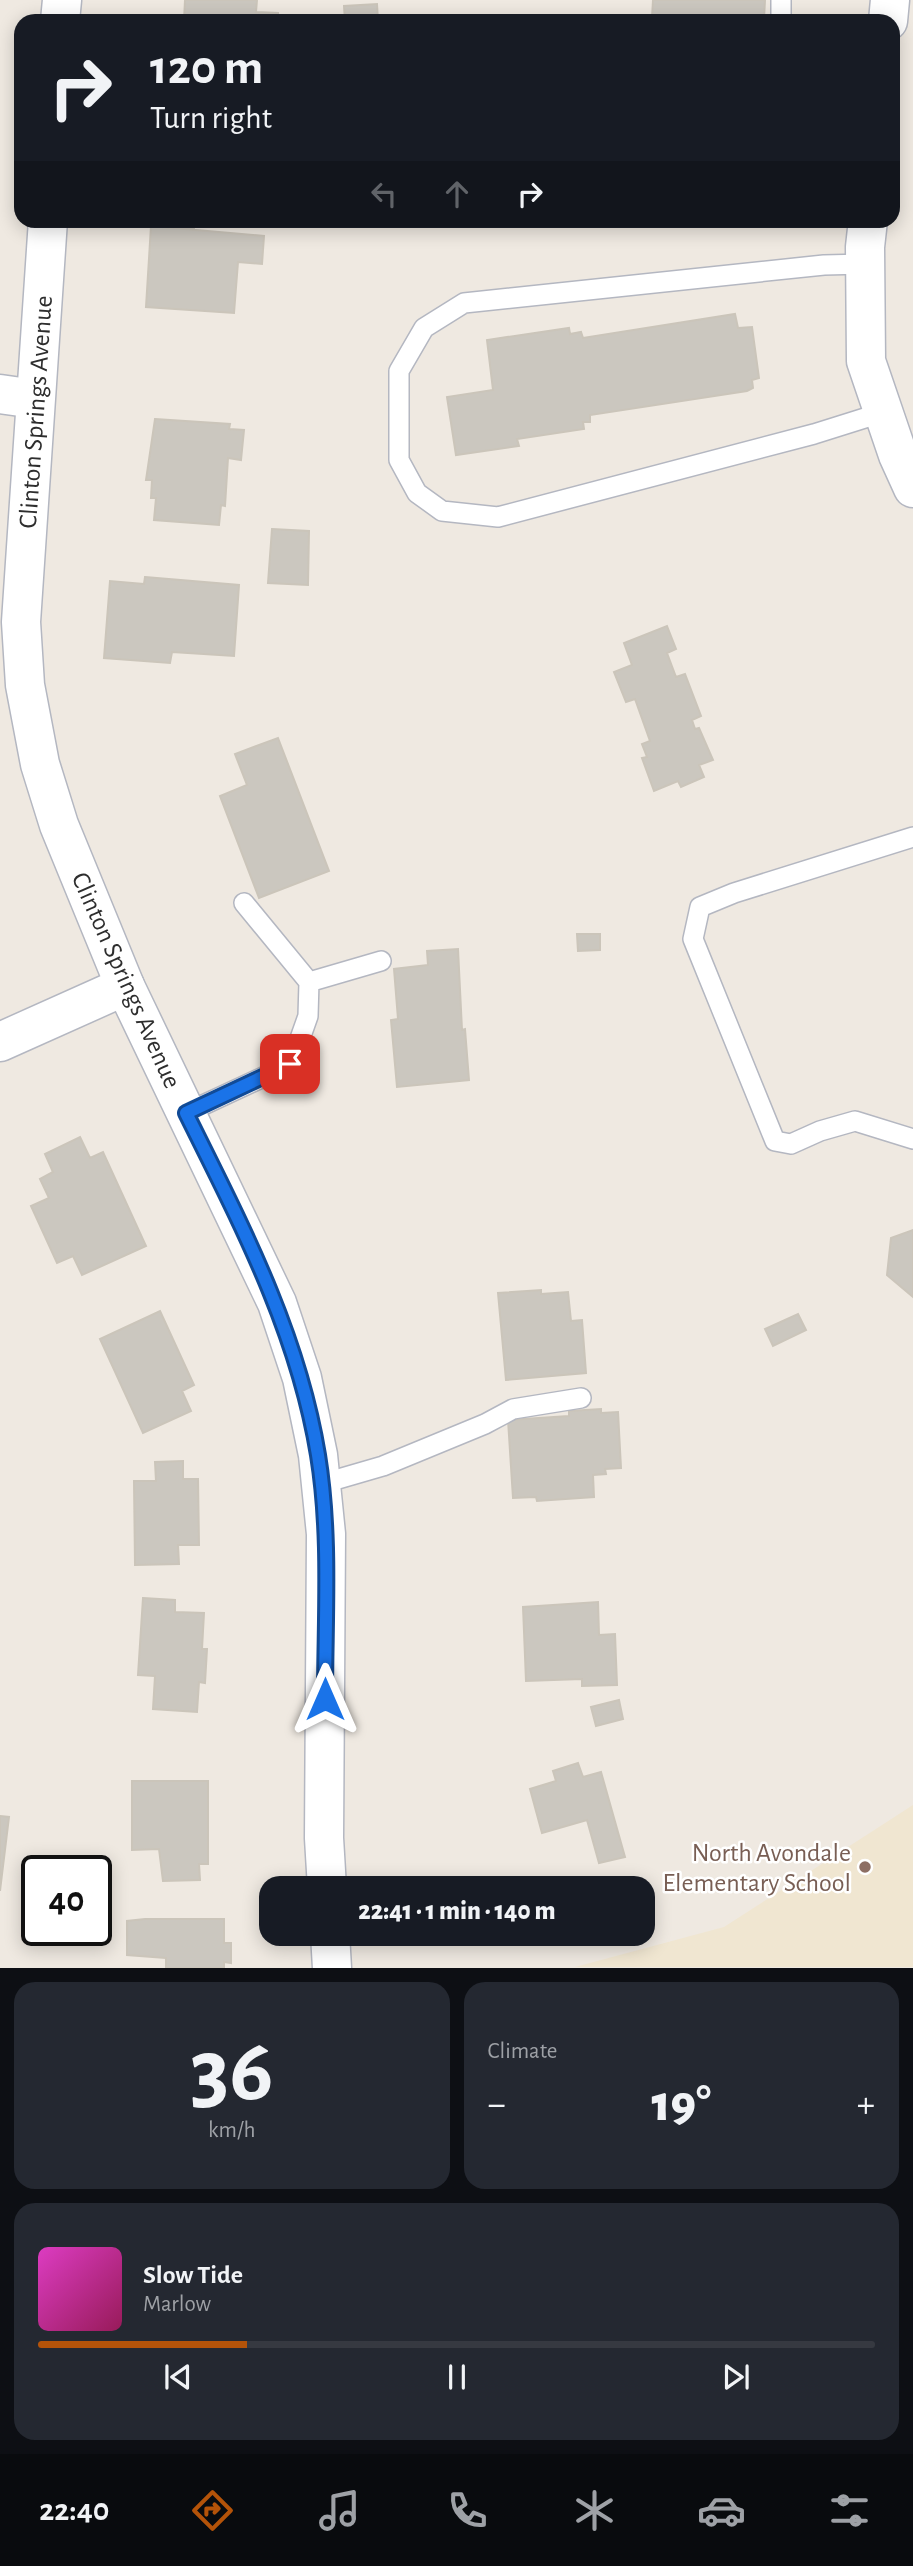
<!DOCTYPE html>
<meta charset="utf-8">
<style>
body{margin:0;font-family:"Alegreya Sans",sans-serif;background:#242831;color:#f1f3f6;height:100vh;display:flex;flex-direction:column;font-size:26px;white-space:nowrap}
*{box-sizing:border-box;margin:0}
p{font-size:23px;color:#9ea1a6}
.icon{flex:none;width:38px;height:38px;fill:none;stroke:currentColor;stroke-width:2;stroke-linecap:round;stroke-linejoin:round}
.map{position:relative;height:1968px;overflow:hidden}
.details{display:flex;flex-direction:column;gap:14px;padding:14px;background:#0d0f14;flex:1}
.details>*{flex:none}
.top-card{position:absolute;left:14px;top:14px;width:886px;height:214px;border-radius:21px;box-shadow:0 4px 18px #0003;background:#171b24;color:#f1f3f6;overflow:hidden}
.speed{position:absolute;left:21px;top:1855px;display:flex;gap:14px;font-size:35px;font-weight:700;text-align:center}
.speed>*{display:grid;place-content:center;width:91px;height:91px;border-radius:50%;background:#171b24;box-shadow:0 4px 18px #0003;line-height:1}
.speed .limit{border:4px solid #111;border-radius:10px;background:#fff;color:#111}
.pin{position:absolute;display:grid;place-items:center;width:60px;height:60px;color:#fff;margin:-30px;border-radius:14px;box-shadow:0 4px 10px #0006}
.me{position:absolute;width:77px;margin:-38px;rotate:0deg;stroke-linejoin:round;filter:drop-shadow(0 0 5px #0008)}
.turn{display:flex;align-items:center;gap:24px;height:147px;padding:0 21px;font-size:32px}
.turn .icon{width:91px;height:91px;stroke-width:2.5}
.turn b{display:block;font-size:49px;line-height:60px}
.lanes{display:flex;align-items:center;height:66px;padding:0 21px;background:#0003;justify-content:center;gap:35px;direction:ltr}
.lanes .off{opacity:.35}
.big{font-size:52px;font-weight:800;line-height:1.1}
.details .widget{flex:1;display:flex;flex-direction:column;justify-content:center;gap:10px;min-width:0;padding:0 24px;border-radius:21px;background:#242831}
.details .dial{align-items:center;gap:0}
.dial b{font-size:91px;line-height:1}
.song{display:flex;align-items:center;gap:21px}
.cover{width:84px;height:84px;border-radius:10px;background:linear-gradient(135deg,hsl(310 70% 55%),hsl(330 70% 35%))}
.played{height:7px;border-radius:4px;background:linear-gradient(90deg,#b45309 25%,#363941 25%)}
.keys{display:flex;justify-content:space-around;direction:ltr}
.heat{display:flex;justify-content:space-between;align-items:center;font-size:38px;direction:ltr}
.details .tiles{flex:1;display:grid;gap:14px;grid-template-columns:1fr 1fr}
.widget:last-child{grid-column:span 2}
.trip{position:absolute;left:259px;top:1876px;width:396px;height:70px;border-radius:21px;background:#171b24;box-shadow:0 4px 18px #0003;font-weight:800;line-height:70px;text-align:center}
.tabs{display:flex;height:112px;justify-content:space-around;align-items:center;background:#090b0e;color:#9ea1a6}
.tabs .icon{width:49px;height:49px}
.tabs .selected{color:#b45309}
.tabs b{font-size:32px;color:#f1f3f6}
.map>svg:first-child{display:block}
.education{fill:#f0e6d1}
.building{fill:#cbc7bf;stroke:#cbc5ba;stroke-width:2}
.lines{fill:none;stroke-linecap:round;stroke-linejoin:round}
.service-casing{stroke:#b4b7c1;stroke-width:22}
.minor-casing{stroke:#b4b7c1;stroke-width:41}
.tertiary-casing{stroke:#b4b7c1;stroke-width:41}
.service{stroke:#fff;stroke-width:19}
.minor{stroke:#fff;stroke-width:38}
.tertiary{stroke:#fff;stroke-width:38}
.route-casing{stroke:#114b97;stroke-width:18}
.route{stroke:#1a73e8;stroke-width:12}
.education-dot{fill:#8d6e63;stroke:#fff;stroke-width:2.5}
.labels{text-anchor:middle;stroke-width:5;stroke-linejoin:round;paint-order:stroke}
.street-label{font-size:26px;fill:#2e2e2e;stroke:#fff}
.education-label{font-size:26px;fill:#785e54;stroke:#fff;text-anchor:end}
</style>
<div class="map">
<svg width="913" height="1968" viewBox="0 0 913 1968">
<rect width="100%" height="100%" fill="#efe9e1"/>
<path class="education" d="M 913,1805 L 913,1967 L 575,1967 L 724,1927 Z"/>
<path class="building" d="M 185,0 L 257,0 L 256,12 L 278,13 L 278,21 L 184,21 Z
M 653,0 L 765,0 L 764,19 L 683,21 L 652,18 Z
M 377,4 L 378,21 L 345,21 L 344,6 Z
M 158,220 L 195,220 L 194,228 L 158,226 Z
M 151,226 L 264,236 L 262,264 L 238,262 L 234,313 L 146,307 Z
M 735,314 L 738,328 L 752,327 L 759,378 L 752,380 L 753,388 L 747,391 L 590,415 L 590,422 L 583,422 L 584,429 L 517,439 L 519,446 L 456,455 L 447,397 L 493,390 L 487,340 L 569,328 L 570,334 L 581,332 L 583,338 Z
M 155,419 L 230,424 L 229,429 L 244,430 L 241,460 L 228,458 L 225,506 L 221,505 L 219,525 L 154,520 L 156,498 L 151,498 L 152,480 L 146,480 Z
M 272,529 L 309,531 L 308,585 L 268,583 Z
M 145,577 L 239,585 L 234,656 L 172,652 L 170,663 L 104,658 L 110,581 L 144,584 Z
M 667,626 L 676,649 L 667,653 L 676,677 L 685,674 L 701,716 L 692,720 L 695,729 L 699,728 L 713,760 L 699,765 L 704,777 L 681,787 L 678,781 L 654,791 L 642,758 L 647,757 L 642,744 L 650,741 L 635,699 L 626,702 L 614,672 L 632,665 L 624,643 Z
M 278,738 L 329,871 L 259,898 L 220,796 L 247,785 L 235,754 Z
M 577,934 L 600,934 L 600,950 L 578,951 Z
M 458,949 L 462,1030 L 465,1029 L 469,1080 L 397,1087 L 391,1020 L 398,1019 L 394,969 L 428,965 L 427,951 Z
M 80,1137 L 90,1158 L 103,1152 L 146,1246 L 82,1275 L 73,1256 L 57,1263 L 31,1206 L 49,1198 L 40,1179 L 53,1172 L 45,1154 Z
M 913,1230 L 913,1297 L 887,1275 L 891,1238 Z
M 541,1290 L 541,1294 L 568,1292 L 571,1321 L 582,1320 L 586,1373 L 506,1380 L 498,1293 Z
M 160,1311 L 194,1385 L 182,1391 L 191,1411 L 143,1433 L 100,1339 Z
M 798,1314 L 806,1330 L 773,1346 L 765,1329 Z
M 601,1409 L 601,1413 L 618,1412 L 621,1468 L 605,1469 L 606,1474 L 593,1475 L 594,1497 L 537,1501 L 536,1497 L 513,1498 L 508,1420 L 569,1416 L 569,1411 Z
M 183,1461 L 183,1479 L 198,1479 L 199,1545 L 178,1545 L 179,1564 L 135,1565 L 134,1481 L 156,1481 L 155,1462 Z
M 143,1598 L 175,1600 L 175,1612 L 204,1613 L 202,1649 L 207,1649 L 205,1683 L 199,1682 L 197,1712 L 153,1709 L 155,1676 L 138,1675 Z
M 598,1602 L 599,1635 L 615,1634 L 617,1685 L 582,1686 L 582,1679 L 526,1681 L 523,1607 Z
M 619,1700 L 623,1719 L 596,1726 L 591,1707 Z
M 578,1763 L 583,1777 L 601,1772 L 625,1857 L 599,1863 L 587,1820 L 542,1833 L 530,1789 L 556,1781 L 553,1771 Z
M 132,1781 L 208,1781 L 208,1864 L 199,1864 L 200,1880 L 163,1881 L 159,1849 L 132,1850 Z
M 0,1816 L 9,1817 L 0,1891 Z
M 145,1919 L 224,1919 L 224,1943 L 231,1943 L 231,1963 L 224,1962 L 224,1968 L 166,1968 L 166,1958 L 127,1955 L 127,1921 Z"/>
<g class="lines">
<defs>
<path id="service" d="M 781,21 L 781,0
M 865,264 L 824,265 L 464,303 L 424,328 L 399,371 L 399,460 L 417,493 L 442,511 L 498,517 L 814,434 L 884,412
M 913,837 L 734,893 L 700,907 L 693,939 L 775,1141 L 791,1144 L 820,1131 L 855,1121 L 913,1139
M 244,903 L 309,982
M 186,1113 L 291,1064 L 308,1016 L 309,982 L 381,961
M 321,1484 L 383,1466 L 485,1424 L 513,1409 L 581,1398"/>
<path id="minor" d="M 888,21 L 890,0
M 868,220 L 865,247 L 866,361 L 898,455 L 913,488
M 0,394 L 35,399
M 0,1042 L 125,986"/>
<path id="tertiary" d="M 60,21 L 62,0
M 48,220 L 21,622 L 25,685 L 40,764 L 59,825 L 125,986 L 277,1303 L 302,1378 L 318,1455 L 326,1534 L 324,1838 L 327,1888
M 330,1934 L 332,1968"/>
</defs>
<use href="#service" class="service-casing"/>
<use href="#minor" class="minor-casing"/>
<use href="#tertiary" class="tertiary-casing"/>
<use href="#service" class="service"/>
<use href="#minor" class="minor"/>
<use href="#tertiary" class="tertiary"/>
</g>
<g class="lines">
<defs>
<path id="route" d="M 290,1064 L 186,1113 C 241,1224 298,1332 318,1455 C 331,1535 325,1618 325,1699"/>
</defs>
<use href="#route" class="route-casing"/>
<use href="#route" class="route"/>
</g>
<circle class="education-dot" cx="865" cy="1867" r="7"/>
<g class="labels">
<g class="street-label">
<text transform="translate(35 412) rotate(-86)" y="9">Clinton Springs Avenue</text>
<text transform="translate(127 980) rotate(66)" y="9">Clinton Springs Avenue</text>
</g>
<g class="education-label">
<text x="851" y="1861">North Avondale<tspan x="851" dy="30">Elementary School</tspan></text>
</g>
</g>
</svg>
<div class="speed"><div class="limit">40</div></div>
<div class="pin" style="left:290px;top:1064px;background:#d93025"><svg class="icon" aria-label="arrive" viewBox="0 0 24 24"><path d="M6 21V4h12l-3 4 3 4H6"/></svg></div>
<svg class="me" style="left:325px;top:1699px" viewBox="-20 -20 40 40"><path d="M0-17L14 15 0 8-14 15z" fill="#1a73e8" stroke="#fff" stroke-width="4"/></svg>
<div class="trip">22:41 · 1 min · 140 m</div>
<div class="top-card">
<div class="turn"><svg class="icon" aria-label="right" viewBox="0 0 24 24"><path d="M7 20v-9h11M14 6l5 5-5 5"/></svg><div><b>120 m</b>Turn right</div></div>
<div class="lanes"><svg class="icon off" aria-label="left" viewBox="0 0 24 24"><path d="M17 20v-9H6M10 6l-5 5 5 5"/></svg><svg class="icon off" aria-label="ahead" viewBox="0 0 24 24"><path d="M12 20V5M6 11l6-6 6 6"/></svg><svg class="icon" aria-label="right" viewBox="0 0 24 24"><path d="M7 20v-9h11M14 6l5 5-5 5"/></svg></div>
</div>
</div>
<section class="details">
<div class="tiles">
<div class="widget dial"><b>36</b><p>km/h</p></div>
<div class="widget"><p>Climate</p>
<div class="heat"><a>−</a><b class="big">19°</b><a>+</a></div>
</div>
<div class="widget">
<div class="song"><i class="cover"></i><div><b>Slow Tide</b><p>Marlow</p></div></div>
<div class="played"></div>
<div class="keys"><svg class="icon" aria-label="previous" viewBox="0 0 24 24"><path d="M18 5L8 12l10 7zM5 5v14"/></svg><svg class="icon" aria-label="pause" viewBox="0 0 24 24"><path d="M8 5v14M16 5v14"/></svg><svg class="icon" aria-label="next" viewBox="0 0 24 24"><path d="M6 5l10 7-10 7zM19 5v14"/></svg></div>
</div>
</div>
</section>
<nav class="tabs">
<b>22:40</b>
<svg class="icon selected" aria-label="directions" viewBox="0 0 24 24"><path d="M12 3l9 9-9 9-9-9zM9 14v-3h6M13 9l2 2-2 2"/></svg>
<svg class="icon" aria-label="music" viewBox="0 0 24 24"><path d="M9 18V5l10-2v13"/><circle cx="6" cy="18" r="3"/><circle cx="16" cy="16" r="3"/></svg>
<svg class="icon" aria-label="phone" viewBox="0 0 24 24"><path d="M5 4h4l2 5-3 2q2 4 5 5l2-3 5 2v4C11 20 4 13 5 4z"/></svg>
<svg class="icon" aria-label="climate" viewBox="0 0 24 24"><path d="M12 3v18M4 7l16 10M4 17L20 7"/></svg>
<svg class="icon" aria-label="car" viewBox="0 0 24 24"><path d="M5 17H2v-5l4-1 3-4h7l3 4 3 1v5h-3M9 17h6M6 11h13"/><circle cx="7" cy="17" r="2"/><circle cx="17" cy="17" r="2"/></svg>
<svg class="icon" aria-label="filters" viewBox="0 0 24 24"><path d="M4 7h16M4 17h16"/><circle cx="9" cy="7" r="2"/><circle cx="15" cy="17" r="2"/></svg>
</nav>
